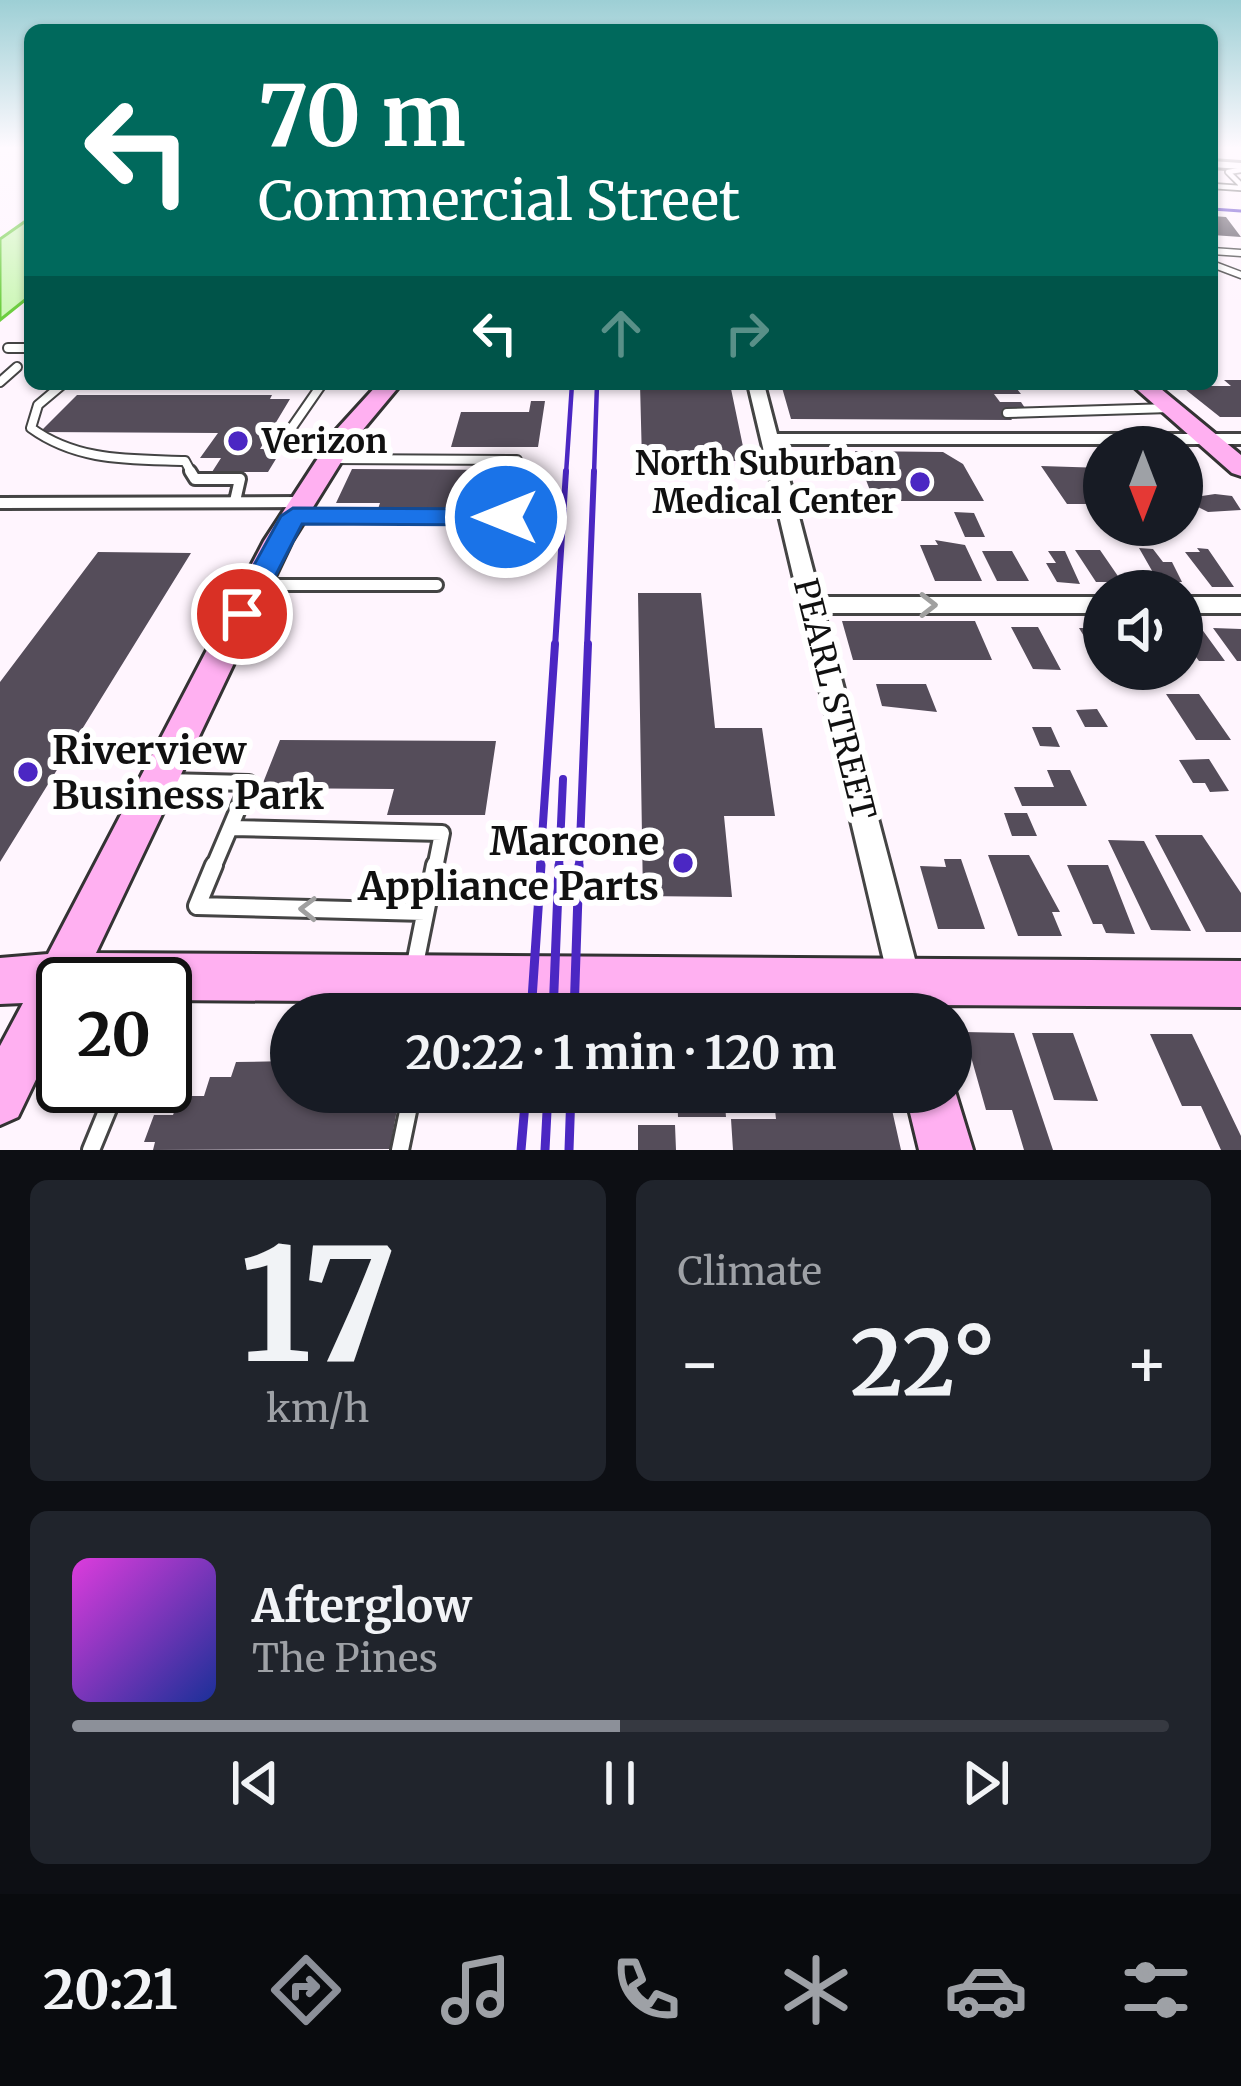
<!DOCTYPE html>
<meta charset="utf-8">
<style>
body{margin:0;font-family:Merriweather,serif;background:#20242c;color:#f1f3f6;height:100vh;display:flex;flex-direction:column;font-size:45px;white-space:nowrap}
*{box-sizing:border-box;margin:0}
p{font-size:39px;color:#9ea1a6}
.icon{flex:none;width:66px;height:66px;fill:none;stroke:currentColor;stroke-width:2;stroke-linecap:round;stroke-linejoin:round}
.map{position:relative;height:1150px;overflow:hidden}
.details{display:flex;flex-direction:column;gap:30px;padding:30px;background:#0d0f14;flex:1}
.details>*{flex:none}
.banner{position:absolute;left:24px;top:24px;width:1194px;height:366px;border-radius:18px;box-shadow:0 3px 9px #0004;background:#00695c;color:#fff;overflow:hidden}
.needle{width:78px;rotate:180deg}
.controls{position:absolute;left:1083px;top:426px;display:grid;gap:24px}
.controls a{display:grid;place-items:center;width:120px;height:120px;border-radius:50%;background:#171b24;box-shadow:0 3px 9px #0004;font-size:60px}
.speed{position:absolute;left:36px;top:957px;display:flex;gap:24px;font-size:60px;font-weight:700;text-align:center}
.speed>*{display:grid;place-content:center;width:156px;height:156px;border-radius:50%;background:#171b24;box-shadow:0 3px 9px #0004;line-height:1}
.speed .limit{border:6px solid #111;border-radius:18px;background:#fff;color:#111}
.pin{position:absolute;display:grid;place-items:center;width:102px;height:102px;color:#fff;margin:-51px;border:6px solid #fff;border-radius:50%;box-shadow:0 3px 12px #0007}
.me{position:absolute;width:132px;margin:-66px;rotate:270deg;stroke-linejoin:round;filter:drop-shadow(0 0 9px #0008)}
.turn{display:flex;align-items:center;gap:42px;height:252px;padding:0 36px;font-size:54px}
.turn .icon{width:156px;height:156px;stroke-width:2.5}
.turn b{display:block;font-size:84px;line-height:102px}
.lanes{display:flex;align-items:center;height:114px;padding:0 36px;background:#0003;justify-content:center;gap:60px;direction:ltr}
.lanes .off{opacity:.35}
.big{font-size:90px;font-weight:700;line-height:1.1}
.details .tile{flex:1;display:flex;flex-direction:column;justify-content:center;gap:18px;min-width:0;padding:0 42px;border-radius:18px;background:#20242c}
.details .dial{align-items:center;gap:0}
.dial b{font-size:156px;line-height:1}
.song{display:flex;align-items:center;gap:36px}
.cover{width:144px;height:144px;border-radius:18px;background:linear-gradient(135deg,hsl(300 70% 55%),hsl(230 70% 35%))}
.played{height:12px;border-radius:6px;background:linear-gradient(90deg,#8c9099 50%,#363941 50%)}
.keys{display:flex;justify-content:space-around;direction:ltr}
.heat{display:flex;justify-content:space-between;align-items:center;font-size:66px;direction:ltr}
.details .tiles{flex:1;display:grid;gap:30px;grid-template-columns:1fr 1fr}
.tile:last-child{grid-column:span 2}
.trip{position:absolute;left:270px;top:993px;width:702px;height:120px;border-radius:60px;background:#171b24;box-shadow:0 3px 9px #0004;font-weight:700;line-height:120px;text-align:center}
.dock{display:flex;height:192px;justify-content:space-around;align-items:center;background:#090b0e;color:#9ea1a6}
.dock .icon{width:84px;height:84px}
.dock .selected{color:#8c9099}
.dock b{font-size:54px;color:#f1f3f6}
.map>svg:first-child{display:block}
.water{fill:#cef7b9;stroke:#6dce40;stroke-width:3}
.building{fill:#554d5a}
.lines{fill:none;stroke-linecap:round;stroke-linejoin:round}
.lane-far5-casing{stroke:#444;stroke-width:8}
.lane-far4-casing{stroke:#444;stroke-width:9}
.lane-far3-casing{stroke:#444;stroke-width:12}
.lane-far2-casing{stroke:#444;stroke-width:16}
.lane-far1-casing{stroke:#444;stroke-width:20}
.lane-casing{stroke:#444;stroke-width:22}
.street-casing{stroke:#444;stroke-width:6}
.secondary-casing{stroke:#333;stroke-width:6}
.lane-far5{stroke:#fff;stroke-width:4.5}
.lane-far4{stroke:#fff;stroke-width:6}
.lane-far3{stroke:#fff;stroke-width:8}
.lane-far2{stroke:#fff;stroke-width:10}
.lane-far1{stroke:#fff;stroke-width:14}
.lane{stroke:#fff;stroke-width:16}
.street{fill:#fff;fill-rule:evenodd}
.secondary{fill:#ffb0f1;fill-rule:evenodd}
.rail-far4{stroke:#4b27c3;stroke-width:3}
.rail-far3{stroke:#4b27c3;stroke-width:4.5}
.rail-far2{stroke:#4b27c3;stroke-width:6}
.rail-far1{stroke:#4b27c3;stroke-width:8}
.rail{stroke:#4b27c3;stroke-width:9}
.oneway{stroke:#a0a0a0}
.route{fill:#1a73e8;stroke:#114b97;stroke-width:3}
.poi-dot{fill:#4b27c3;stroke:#fff;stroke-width:4.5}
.labels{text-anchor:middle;stroke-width:12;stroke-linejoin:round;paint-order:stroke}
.poi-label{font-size:33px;font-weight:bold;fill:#111;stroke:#fff;text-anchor:start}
.street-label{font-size:33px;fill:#111;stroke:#fff}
.near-poi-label{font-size:39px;font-weight:bold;fill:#111;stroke:#fff;text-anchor:start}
</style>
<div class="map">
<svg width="1241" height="1150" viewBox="0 0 1241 1150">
<rect width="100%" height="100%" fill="#fff5fe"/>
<path class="water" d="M 30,218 L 30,296 L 0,320 L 0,239 Z"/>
<path class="building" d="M 1212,216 L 1226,217 L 1241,237 L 1212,235 Z
M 1224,380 L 1241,380 L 1241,417 L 1220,417 L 1181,386 L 1231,386 Z
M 640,384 L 730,384 L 746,461 L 642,461 Z
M 781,384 L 1013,384 L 1021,394 L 994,394 L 1000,402 L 1021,402 L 1025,408 L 1004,408 L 1012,420 L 791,419 Z
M 77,395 L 272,395 L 270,399 L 290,399 L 260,449 L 282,449 L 268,472 L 212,472 L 221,458 L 200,458 L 218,433 L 40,432 Z
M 531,401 L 545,401 L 538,447 L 451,447 L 461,412 L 529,412 Z
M 855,451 L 943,452 L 963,464 L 984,501 L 874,501 Z
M 1041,466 L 1104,468 L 1104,504 L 1067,504 Z
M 352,469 L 503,470 L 499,487 L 508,487 L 502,511 L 377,512 L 380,503 L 336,503 Z
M 1215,494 L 1232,496 L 1241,510 L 1208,512 L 1182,499 Z
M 954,512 L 974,513 L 985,537 L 965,537 Z
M 935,540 L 965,545 L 982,581 L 935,581 L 920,545 L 938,545 Z
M 1139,548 L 1153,549 L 1163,562 L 1172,562 L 1182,582 L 1159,583 Z
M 1197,548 L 1208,549 L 1234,587 L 1212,587 L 1185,552 L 1200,552 Z
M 1075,550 L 1100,550 L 1122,582 L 1096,582 Z
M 982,551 L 1012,551 L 1029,581 L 997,581 Z
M 1048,551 L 1065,551 L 1080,584 L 1057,582 L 1046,563 L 1056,563 Z
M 98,552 L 191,553 L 0,862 L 0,682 Z
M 638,593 L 701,593 L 715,728 L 762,728 L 775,816 L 724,816 L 732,897 L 643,896 Z
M 842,621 L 975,621 L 992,660 L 853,660 Z
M 1011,627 L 1038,627 L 1061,670 L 1033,669 Z
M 1079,628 L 1104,628 L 1104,669 Z
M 1182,628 L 1201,628 L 1225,661 L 1199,661 L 1182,638 Z
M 1213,628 L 1241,629 L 1241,661 L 1237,661 Z
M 1104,669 L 1136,669 L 1143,681 L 1112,682 Z
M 876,684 L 926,684 L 937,712 L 882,706 Z
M 1166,694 L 1199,694 L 1231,740 L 1196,740 Z
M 1097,709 L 1108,727 L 1085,727 L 1076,710 Z
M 1032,727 L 1051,727 L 1060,747 L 1040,746 Z
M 280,740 L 496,741 L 485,815 L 387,815 L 394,789 L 261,788 Z
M 1209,759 L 1229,791 L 1210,792 L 1205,783 L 1193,783 L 1179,760 Z
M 1047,770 L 1070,770 L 1087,806 L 1022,806 L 1014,787 L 1054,787 Z
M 1004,813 L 1027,813 L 1037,836 L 1012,836 Z
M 1155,835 L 1202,835 L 1241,893 L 1241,932 L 1206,932 Z
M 1108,840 L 1144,841 L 1191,931 L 1151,930 Z
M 988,855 L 1029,855 L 1060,912 L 1052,912 L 1062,936 L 1018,936 Z
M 944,859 L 961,859 L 985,929 L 938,929 L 920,866 L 946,867 Z
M 1067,865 L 1108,865 L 1135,934 L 1106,933 L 1102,924 L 1093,924 Z
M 964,1032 L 1014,1033 L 1053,1150 L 1024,1150 L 1012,1110 L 986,1110 Z
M 1032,1033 L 1073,1033 L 1098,1101 L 1054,1100 Z
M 1150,1034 L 1192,1034 L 1241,1136 L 1241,1150 L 1221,1150 L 1201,1106 L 1182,1106 Z
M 291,1061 L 291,1092 L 400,1092 L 390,1149 L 153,1150 L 155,1142 L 144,1142 L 154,1115 L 173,1115 L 180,1096 L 204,1096 L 210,1077 L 231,1077 L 236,1062 Z
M 677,1092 L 724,1092 L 726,1117 L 678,1117 Z
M 773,1092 L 888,1092 L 901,1150 L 733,1150 L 731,1119 L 776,1119 Z
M 638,1125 L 675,1125 L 676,1150 L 638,1150 Z"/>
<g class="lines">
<defs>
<path id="lane-far5" d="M 1241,170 L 1228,172 L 1241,185
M 1212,186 L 1241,188"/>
<path id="lane-far4" d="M 1212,251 L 1241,253
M 1212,264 L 1241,275"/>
<path id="lane-far3" d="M 8,348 L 30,348
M 0,382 L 17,367
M 63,384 L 38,405 L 31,428 C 78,462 130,459 185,461 L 192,474
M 1007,413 L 1170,408
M 286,436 L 322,384
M 331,459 L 517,460 L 514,474"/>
<path id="lane-far2" d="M 190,471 L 195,479 L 240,479 L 235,501
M 0,503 L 301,502
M 295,516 L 506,517 L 515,471
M 260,585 L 437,585"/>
<path id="lane-far1" d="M 165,781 L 249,783 L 230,828 L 442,833 L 435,868
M 213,868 L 230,828"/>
<path id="lane" d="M 214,865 L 197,906 L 425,912
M 415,964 L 435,865
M 427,1014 L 432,988
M 91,1150 L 112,1099
M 400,1150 L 412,1092"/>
<path id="street" d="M 1212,161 L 1241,163 L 1241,169 L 1212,167 Z
M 748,384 L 764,384 L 777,434 L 1241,434 L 1241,444 L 780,444 L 820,597 L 1104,597 L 1104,613 L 824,613 L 921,982 L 917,994 L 905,998 L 893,994 L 889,982 Z
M 1182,597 L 1241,597 L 1241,613 L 1182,613 Z"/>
<path id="secondary" d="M 378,384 L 401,384 L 356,438 L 292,541 L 96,953 L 1241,961 L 1241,1007 L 935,1005 L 937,1014 L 889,1014 L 887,1005 L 165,1000 L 165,984 L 63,984 L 63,1023 L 18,1117 L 0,1125 L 0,1046 L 23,1003 L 0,1004 L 0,958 L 48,954 L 264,541 L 337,429 Z
M 1131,384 L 1155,384 L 1241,455 L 1241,476 L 1232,473 Z
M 951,1078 L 973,1150 L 919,1150 L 905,1092 L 951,1092 Z"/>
</defs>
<use href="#lane-far5" class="lane-far5-casing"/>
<use href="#lane-far4" class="lane-far4-casing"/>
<use href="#lane-far3" class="lane-far3-casing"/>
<use href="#lane-far2" class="lane-far2-casing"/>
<use href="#lane-far1" class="lane-far1-casing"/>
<use href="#lane" class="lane-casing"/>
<use href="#street" class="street-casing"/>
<use href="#secondary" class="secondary-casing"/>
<use href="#lane-far5" class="lane-far5"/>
<use href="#lane-far4" class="lane-far4"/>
<use href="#lane-far3" class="lane-far3"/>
<use href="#lane-far2" class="lane-far2"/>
<use href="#lane-far1" class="lane-far1"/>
<use href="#lane" class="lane"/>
<use href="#street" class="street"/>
<use href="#secondary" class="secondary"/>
<path class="rail-far4" d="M 1212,209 L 1241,211"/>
<path class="rail-far3" d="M 566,474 L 572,384
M 594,474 L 597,384"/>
<path class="rail-far2" d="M 555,647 L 566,471
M 587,647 L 594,471"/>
<path class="rail-far1" d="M 540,868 L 555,644
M 559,868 L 563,779
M 579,868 L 588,644"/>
<path class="rail" d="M 531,1014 L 541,865
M 553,1014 L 559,865
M 574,1014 L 579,865
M 521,1150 L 526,1092
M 545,1150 L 548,1092
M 569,1150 L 571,1092"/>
</g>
<defs><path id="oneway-chevron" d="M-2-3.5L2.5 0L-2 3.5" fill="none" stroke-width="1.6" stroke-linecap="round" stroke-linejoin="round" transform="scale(3)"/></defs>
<g class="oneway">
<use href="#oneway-chevron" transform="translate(928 605)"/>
<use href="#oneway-chevron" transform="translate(308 909) rotate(-179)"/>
</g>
<linearGradient id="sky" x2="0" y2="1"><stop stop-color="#9dcfd5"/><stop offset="0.48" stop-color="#fffaff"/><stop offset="1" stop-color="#fffaff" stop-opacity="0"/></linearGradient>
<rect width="1241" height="308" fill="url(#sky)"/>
<path class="route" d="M 293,508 L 506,509 L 519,517 L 506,525 L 302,524 L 252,621 L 231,621 L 227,614 L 281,516 Z"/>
<g class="poi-dot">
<circle cx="238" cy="441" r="12"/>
<circle cx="920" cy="482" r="12"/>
<circle cx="28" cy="772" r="12"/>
<circle cx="683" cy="863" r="12"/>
</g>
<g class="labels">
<g class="poi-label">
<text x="262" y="453">Verizon</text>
<text x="896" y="475" text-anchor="end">North Suburban<tspan x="896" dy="38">Medical Center</tspan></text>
</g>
<g class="street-label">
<text transform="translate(835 699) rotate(76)" y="12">PEARL STREET</text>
</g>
<g class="near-poi-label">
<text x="52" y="764">Riverview<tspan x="52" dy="45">Business Park</tspan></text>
<text x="659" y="855" text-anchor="end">Marcone<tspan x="659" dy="45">Appliance Parts</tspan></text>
</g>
</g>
</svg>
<div class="controls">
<a><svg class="needle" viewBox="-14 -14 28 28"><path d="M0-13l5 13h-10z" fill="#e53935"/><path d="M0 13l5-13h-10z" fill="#9ea1a6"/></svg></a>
<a><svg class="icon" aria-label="sound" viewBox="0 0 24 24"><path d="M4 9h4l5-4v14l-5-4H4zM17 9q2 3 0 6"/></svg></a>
</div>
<div class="speed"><div class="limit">20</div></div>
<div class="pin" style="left:242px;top:614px;background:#d93025"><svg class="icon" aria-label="arrive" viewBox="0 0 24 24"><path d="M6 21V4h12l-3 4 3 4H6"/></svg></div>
<svg class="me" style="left:506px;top:517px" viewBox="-20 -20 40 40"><circle r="17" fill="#1a73e8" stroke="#fff" stroke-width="3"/><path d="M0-11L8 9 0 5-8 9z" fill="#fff"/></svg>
<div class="trip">20:22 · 1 min · 120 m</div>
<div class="banner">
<div class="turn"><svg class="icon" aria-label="left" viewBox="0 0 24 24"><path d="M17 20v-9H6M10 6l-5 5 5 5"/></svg><div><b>70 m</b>Commercial Street</div></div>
<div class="lanes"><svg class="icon" aria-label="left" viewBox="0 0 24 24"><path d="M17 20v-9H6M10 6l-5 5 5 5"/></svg><svg class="icon off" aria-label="ahead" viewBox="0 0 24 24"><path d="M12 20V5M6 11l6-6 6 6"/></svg><svg class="icon off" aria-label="right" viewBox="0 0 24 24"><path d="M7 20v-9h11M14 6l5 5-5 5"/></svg></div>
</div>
</div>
<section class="details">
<div class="tiles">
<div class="tile dial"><b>17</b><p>km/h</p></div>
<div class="tile"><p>Climate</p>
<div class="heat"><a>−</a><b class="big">22°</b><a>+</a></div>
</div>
<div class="tile">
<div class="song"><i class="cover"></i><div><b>Afterglow</b><p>The Pines</p></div></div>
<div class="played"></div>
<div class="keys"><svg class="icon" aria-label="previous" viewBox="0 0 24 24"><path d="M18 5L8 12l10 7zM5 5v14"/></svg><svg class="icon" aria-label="pause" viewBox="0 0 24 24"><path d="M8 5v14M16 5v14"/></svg><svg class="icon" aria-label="next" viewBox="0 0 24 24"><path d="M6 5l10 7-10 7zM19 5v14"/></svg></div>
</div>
</div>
</section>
<nav class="dock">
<b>20:21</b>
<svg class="icon selected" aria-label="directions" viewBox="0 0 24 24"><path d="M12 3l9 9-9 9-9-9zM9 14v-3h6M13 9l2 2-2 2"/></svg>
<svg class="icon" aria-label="music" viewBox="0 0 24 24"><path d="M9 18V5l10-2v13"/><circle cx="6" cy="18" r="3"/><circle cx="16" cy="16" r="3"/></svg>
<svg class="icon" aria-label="phone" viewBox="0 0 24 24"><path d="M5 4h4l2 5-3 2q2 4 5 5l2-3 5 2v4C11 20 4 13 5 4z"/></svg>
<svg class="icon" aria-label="climate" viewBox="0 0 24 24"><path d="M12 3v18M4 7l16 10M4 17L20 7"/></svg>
<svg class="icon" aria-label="car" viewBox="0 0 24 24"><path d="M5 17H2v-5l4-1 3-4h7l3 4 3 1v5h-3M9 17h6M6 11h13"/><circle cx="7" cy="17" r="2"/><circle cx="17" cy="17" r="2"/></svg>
<svg class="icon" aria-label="filters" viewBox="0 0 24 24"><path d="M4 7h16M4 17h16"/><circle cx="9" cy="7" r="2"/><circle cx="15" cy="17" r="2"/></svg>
</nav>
